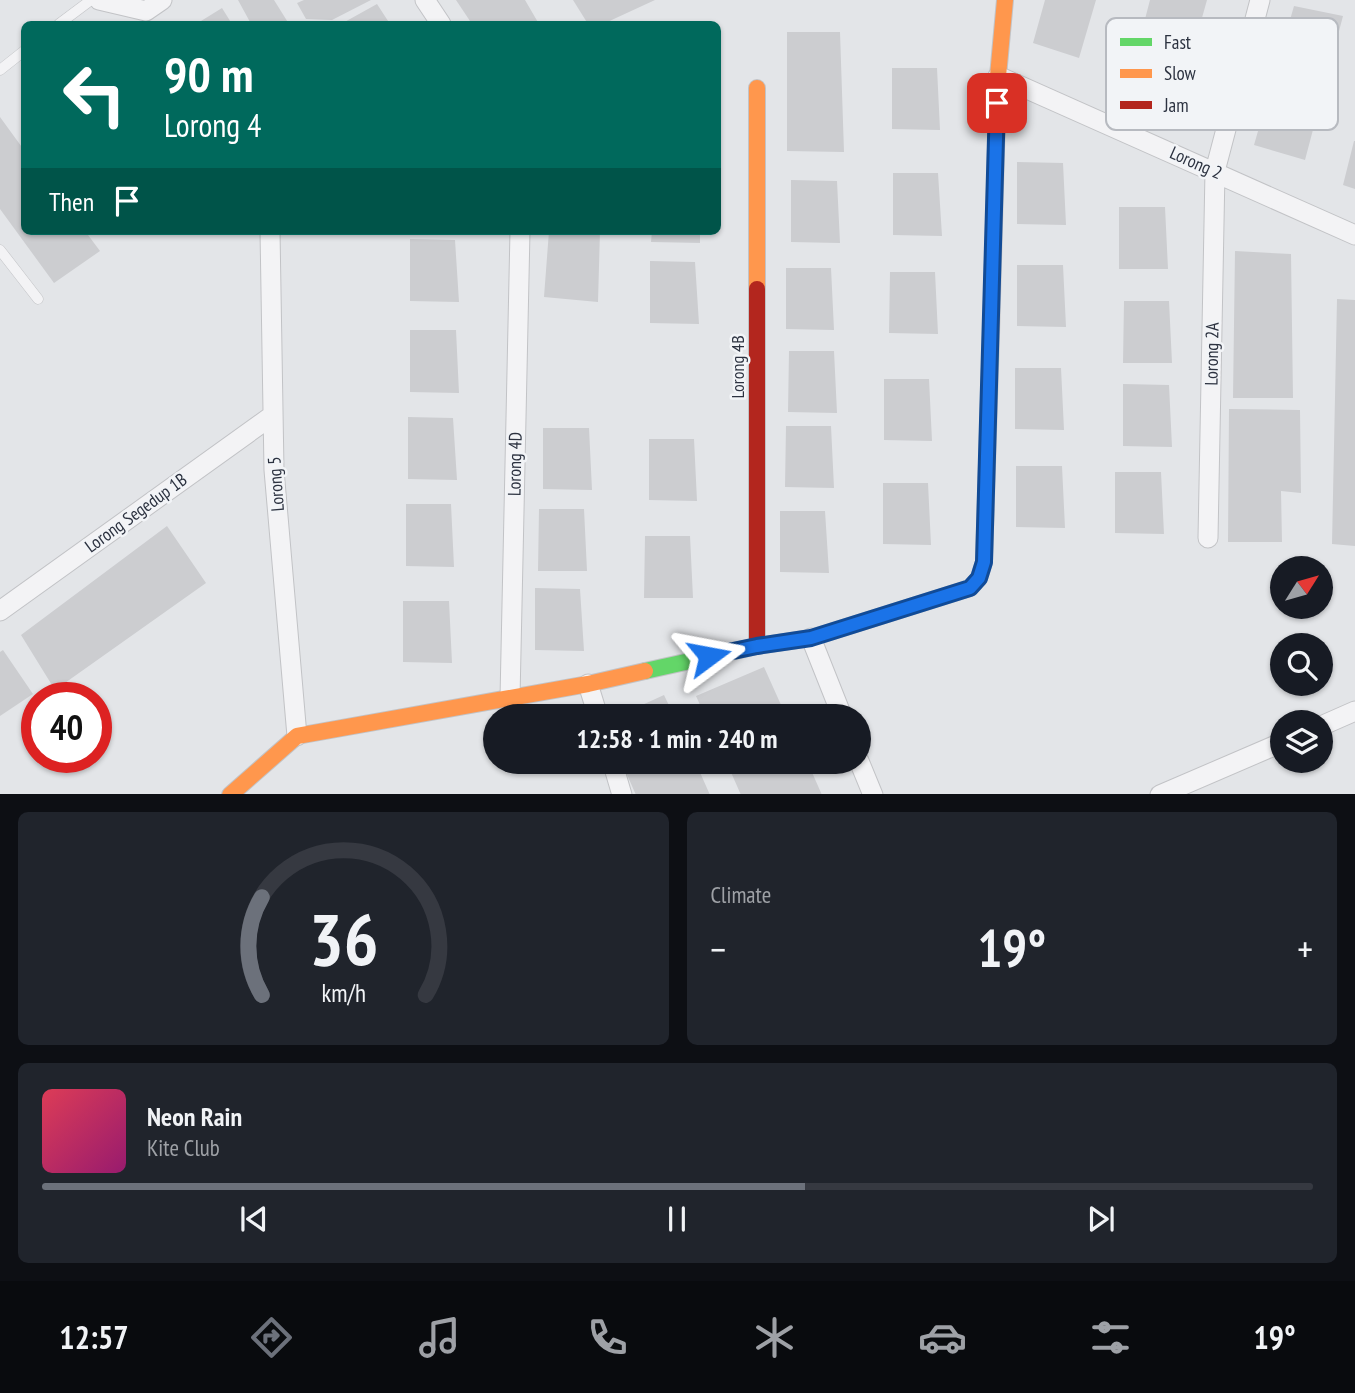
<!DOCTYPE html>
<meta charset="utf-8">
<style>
body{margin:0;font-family:"PT Sans Narrow",sans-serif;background:#20242c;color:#f1f3f6;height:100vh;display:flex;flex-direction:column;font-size:26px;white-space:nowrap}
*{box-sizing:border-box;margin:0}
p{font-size:23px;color:#9ea1a6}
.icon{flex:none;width:38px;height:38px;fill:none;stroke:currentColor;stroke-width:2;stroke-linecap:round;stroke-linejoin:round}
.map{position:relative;height:794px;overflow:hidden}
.sheet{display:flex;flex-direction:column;gap:18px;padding:18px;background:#0d0f14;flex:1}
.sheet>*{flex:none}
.hud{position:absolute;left:21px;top:21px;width:700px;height:214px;border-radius:10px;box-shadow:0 2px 5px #0004;background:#00695c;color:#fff;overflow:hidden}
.needle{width:46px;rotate:53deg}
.tools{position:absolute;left:1270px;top:556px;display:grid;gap:14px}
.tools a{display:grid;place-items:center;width:63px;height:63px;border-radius:50%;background:#171b24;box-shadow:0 2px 5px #0004;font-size:35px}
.speed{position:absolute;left:21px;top:682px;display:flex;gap:14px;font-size:35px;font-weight:700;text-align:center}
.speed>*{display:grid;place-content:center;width:91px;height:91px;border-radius:50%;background:#171b24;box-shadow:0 2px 5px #0004;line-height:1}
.speed .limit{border:10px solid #d22;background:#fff;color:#111}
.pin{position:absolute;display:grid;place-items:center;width:60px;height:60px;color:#fff;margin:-30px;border-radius:14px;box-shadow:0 4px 10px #0006}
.me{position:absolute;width:77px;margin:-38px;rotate:77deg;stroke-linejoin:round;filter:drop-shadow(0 0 5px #0008)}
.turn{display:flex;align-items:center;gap:24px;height:147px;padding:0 28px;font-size:32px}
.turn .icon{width:91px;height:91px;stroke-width:2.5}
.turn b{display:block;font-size:49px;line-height:60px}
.then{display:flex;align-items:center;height:66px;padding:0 28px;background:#0003;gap:14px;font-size:26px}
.big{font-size:52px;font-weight:700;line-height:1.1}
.sheet .widget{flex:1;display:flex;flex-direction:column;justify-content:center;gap:10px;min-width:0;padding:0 24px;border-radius:10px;background:#20242c}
.sheet .dial{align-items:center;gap:0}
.dial svg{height:182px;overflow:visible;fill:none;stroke:#363941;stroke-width:7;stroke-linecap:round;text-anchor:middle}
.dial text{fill:#f1f3f6;stroke:none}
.song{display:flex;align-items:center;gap:21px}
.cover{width:84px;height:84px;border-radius:10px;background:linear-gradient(135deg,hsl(350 70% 55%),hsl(320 70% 35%))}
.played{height:7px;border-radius:4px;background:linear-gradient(90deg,#6c717b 60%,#363941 60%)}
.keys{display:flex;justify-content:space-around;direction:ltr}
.heat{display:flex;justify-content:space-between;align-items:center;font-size:38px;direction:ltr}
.sheet .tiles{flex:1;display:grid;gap:18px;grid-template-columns:1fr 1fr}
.widget:last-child{grid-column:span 2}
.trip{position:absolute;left:483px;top:704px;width:388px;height:70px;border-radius:35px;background:#171b24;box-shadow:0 2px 5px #0004;font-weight:700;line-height:70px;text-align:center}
.tabs{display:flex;height:112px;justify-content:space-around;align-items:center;background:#090b0e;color:#9ea1a6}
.tabs .icon{width:49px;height:49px}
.tabs .current{color:#6c717b}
.tabs b{font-size:32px;color:#f1f3f6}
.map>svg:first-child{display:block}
.building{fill:#cccdd0}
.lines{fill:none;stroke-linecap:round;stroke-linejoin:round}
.lane-casing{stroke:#c2c3c6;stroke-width:11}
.street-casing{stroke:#c2c3c6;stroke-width:21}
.fast-casing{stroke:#c2c3c6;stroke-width:18}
.slow-casing{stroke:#c2c3c6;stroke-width:18}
.jam-casing{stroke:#c2c3c6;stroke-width:18}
.lane{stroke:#f3f3f5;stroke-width:10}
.street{stroke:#f3f3f5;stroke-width:19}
.fast{stroke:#63d668;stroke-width:16}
.slow{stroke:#ff974d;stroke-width:16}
.jam{stroke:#b3261e;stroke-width:16}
.route-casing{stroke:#114b97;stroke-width:18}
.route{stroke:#1a73e8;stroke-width:12}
.labels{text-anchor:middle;stroke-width:5;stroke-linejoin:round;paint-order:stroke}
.street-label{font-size:18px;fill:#2c3240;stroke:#f2f4f7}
.key{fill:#f2f4f7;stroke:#b7bac0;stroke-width:2}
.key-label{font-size:19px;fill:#2c3240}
</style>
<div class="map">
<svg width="1355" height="795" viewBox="0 0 1355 795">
<rect width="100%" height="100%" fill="#e3e5e8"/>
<path class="building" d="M 238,0 L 274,0 L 289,24 L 246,24 L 250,22 Z
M 304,0 L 371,0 L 332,20 L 306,19 L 297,3 Z
M 456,0 L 525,0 L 539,24 L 472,24 Z
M 573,0 L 655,0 L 603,24 L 588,24 Z
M 1045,0 L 1096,0 L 1079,58 L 1033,43 Z
M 1150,0 L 1207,0 L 1178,103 L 1127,88 Z
M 377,4 L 390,24 L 341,24 Z
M 1294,6 L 1343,16 L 1305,160 L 1254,145 Z
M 222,8 L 232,24 L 204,24 L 201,21 Z
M 787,32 L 840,32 L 844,152 L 787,151 Z
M 892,68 L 937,68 L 940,130 L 892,129 Z
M 0,117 L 24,150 L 24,231 L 85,231 L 100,251 L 54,283 L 0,209 Z
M 1354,141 L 1355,141 L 1355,189 L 1343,185 Z
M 1017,162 L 1063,163 L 1066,225 L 1017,224 Z
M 893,173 L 938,173 L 942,236 L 893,235 Z
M 791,180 L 837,181 L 840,243 L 791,242 Z
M 1119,207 L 1165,207 L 1168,269 L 1119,269 Z
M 549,231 L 600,231 L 598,302 L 544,297 Z
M 652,231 L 700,231 L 700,243 L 651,242 Z
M 410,239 L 455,240 L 459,302 L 410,301 Z
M 1235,251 L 1291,254 L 1293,398 L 1233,398 Z
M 650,261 L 695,262 L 699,324 L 650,323 Z
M 1017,265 L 1063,265 L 1066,327 L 1017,326 Z
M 786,268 L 831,268 L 834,330 L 786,329 Z
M 890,272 L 935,272 L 938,334 L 889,333 Z
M 1337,299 L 1355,300 L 1355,546 L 1332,544 Z
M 1124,301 L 1169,301 L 1172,363 L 1123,363 Z
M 410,330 L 456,330 L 459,393 L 410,392 Z
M 789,351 L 834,351 L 837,413 L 788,412 Z
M 1015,368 L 1061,368 L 1064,430 L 1015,429 Z
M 884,379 L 929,379 L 932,441 L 884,440 Z
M 1123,384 L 1169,385 L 1172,447 L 1123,446 Z
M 1229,409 L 1300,410 L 1301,493 L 1281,491 L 1282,542 L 1228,542 Z
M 408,417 L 453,418 L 457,480 L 408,479 Z
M 786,426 L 831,426 L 834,488 L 785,487 Z
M 543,428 L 589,428 L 592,490 L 543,489 Z
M 649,439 L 694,439 L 697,501 L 649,500 Z
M 1016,466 L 1062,466 L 1065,528 L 1016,527 Z
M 1115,472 L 1161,472 L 1164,534 L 1115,533 Z
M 883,483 L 928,483 L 931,545 L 883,544 Z
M 406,504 L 451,504 L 454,567 L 406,566 Z
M 539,509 L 584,509 L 587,571 L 538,571 Z
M 780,511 L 825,511 L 829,573 L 780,572 Z
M 167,526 L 206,583 L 55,690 L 21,635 Z
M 645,536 L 690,536 L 693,598 L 644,598 Z
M 535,588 L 580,589 L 584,651 L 535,650 Z
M 403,601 L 449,601 L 452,663 L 403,662 Z
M 3,650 L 33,694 L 0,716 L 0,652 Z
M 764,667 L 786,716 L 705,716 L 696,696 Z
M 664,695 L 674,716 L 618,716 Z
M 621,761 L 695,761 L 710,795 L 636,795 Z
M 726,761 L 807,761 L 822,795 L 741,795 Z"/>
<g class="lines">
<defs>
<path id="lane" d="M 59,24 L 91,0
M 0,70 L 24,51
M 0,250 L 38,299"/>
<path id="street" d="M 99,0 L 146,11
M 425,0 L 441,24
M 146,11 L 162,0
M 998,76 L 1355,235
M 270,231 L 274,470 L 297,736
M 1208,538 L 1215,171 L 1260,0
M 0,611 L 273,415
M 811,638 L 842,716
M 588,684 L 598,716
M 510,698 L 520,231
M 1321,726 L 1355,711
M 612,761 L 622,795
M 859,761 L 873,795
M 1160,795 L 1283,742"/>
<path id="fast" d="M 645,671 L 757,646 L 811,638 L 970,588 L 979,578 L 984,562 L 991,335"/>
<path id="slow" d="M 757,88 L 757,289
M 991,335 L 998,76 L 1005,0
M 230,795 L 297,736 L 588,684 L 645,671"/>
<path id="jam" d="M 757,289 L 757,646"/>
</defs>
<use href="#lane" class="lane-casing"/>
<use href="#street" class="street-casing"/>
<use href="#fast" class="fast-casing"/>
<use href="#slow" class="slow-casing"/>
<use href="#jam" class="jam-casing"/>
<use href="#lane" class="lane"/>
<use href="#street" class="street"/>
<use href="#fast" class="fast"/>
<use href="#slow" class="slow"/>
<use href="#jam" class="jam"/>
</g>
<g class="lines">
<defs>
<path id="route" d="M 709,656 L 757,646 L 811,638 L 970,588 L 979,578 L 984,562 L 997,103"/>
</defs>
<use href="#route" class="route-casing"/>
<use href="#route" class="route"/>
</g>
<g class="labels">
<g class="street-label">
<text transform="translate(1196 163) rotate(24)" y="6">Lorong 2</text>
<text transform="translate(1212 354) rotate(-89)" y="6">Lorong 2A</text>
<text transform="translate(738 367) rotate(-90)" y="6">Lorong 4B</text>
<text transform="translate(515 464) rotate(-89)" y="6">Lorong 4D</text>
<text transform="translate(276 484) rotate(-94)" y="6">Lorong 5</text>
<text transform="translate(136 513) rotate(-36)" y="6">Lorong Segedup 1B</text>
</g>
</g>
<rect x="1106" y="18" width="232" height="112" rx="10" class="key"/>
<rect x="1120" y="38" width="32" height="8" fill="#63d668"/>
<rect x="1120" y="69" width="32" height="9" fill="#ff974d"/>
<rect x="1120" y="101" width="32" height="8" fill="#b3261e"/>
<g class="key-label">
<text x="1164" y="49">Fast</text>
<text x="1164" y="80">Slow</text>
<text x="1164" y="112">Jam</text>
</g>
</svg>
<div class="tools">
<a><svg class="needle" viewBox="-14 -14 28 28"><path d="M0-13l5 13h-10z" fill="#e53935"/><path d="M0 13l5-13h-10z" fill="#9ea1a6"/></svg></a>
<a><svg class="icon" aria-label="search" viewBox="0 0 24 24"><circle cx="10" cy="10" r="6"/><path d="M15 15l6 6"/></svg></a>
<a><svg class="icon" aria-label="layers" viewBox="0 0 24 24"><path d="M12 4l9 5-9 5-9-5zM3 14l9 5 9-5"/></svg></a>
</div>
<div class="speed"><div class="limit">40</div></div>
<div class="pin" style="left:997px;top:103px;background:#d93025"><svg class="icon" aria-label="arrive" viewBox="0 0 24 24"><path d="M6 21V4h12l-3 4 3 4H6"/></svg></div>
<svg class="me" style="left:709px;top:656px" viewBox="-20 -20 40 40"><path d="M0-17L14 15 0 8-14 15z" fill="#1a73e8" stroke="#fff" stroke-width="4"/></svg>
<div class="trip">12:58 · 1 min · 240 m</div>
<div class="hud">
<div class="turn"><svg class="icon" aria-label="left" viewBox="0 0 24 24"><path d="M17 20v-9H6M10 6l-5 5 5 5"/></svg><div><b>90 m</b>Lorong 4</div></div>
<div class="then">Then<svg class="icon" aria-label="arrive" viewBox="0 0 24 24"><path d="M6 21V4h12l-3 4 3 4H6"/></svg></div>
</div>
</div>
<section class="sheet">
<div class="tiles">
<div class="widget dial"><svg viewBox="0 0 100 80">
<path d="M14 69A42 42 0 1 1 86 69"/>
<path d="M14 69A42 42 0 0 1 14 26" stroke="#6c717b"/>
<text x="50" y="56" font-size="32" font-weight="700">36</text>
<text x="50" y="72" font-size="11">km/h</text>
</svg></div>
<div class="widget"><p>Climate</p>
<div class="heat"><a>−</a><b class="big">19°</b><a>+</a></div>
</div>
<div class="widget">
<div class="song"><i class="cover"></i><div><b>Neon Rain</b><p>Kite Club</p></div></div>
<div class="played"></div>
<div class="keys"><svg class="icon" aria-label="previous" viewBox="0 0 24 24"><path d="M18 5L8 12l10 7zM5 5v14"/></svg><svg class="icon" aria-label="pause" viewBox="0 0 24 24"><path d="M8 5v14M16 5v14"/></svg><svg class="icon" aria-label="next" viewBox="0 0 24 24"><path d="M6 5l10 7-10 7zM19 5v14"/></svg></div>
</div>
</div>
</section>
<nav class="tabs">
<b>12:57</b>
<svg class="icon current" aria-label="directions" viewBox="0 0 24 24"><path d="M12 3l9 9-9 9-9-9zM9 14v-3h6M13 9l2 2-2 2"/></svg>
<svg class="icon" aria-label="music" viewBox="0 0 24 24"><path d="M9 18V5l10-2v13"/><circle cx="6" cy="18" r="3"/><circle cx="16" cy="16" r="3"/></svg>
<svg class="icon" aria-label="phone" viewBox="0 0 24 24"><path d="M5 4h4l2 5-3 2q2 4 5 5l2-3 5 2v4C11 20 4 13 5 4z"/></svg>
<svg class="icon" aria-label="climate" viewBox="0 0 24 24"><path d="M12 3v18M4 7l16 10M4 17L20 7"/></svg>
<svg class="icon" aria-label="car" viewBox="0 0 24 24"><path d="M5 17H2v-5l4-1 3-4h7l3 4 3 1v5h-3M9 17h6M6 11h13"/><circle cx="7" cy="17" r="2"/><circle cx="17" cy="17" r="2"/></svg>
<svg class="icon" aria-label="filters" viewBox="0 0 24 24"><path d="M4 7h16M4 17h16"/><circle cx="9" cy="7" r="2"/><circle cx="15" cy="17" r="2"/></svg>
<b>19°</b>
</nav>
